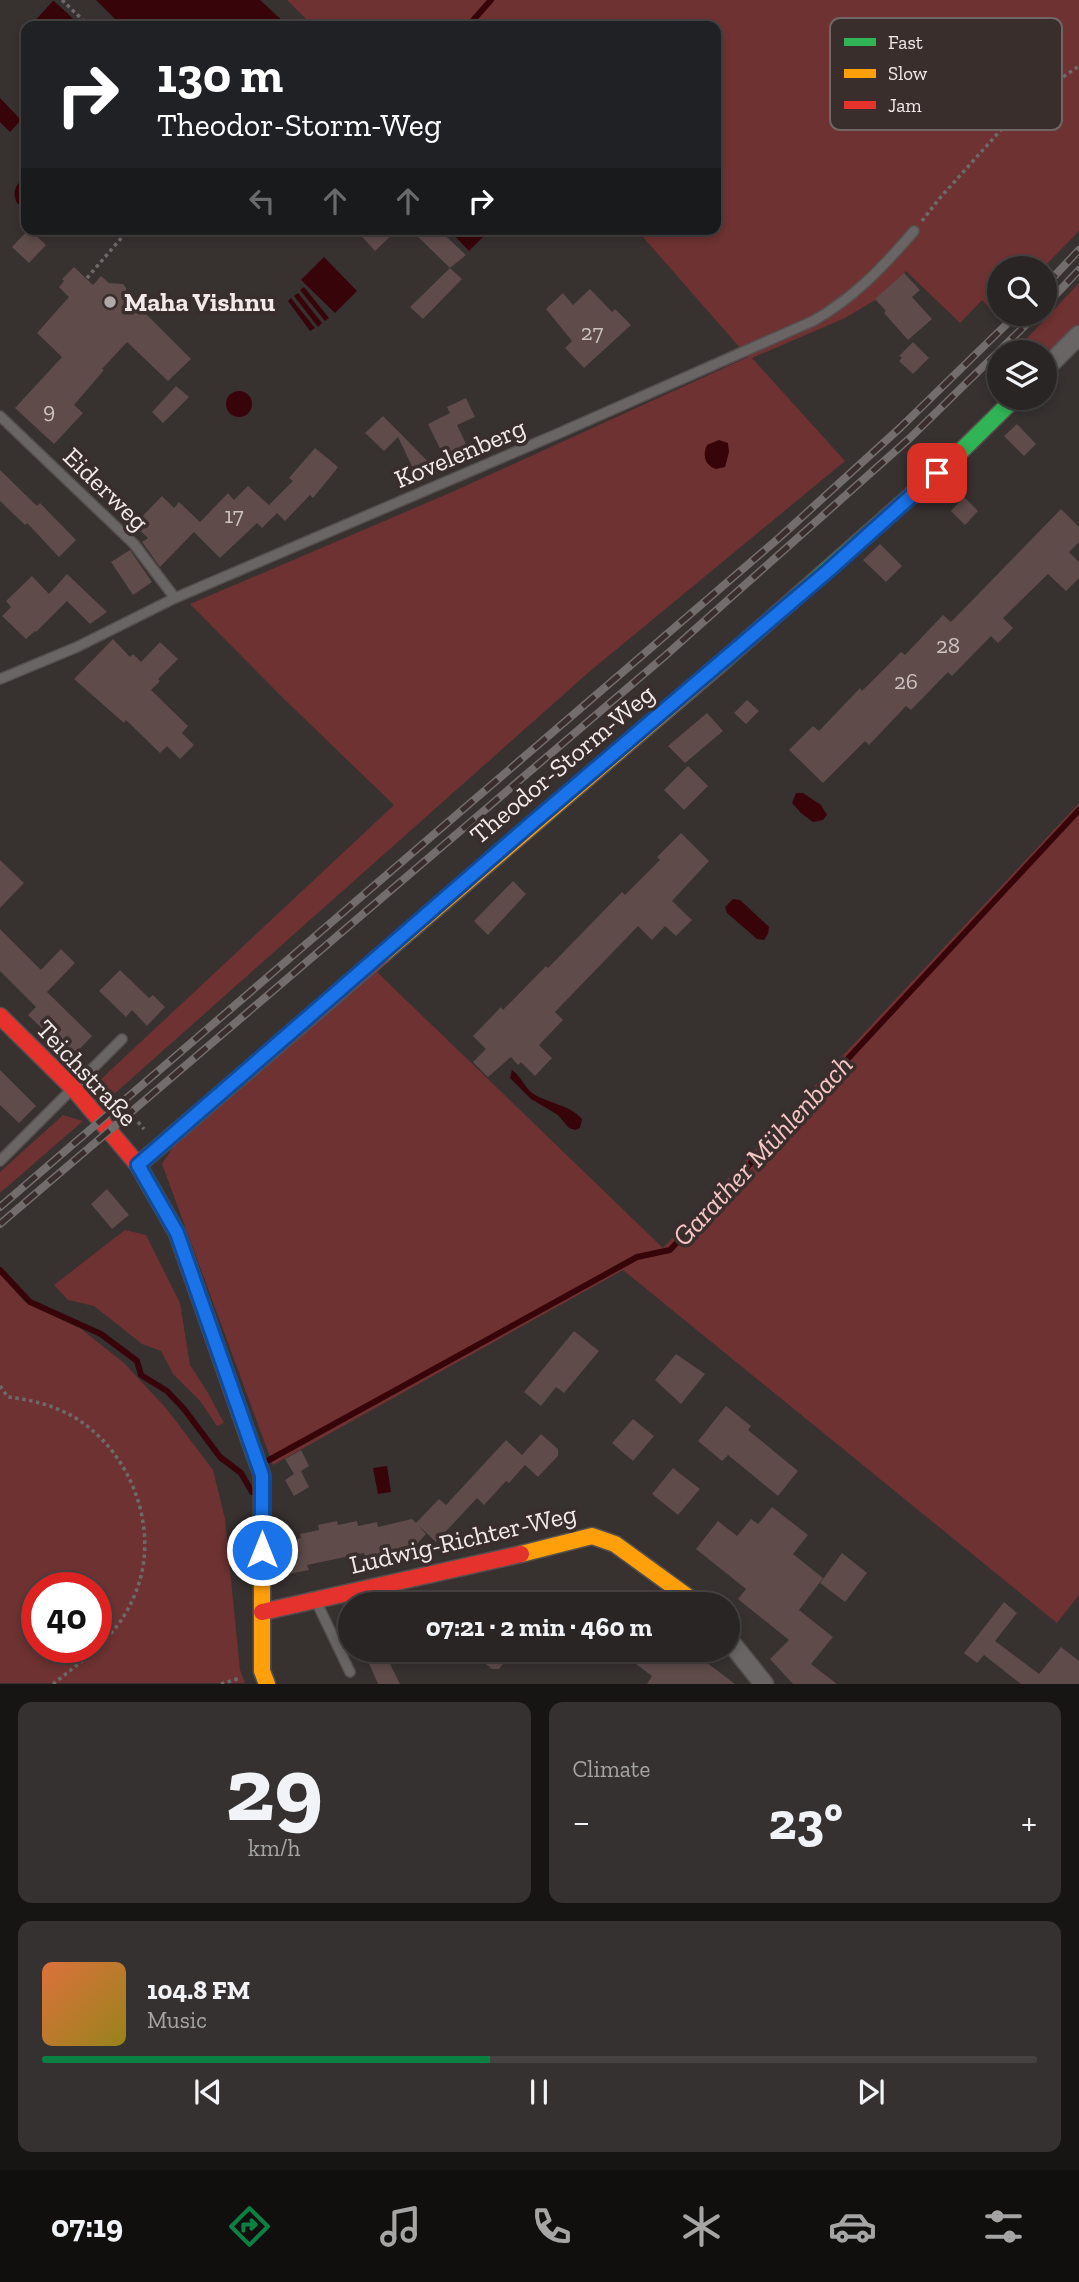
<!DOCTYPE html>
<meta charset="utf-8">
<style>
body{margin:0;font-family:"Zilla Slab",serif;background:#353131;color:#f1f3f6;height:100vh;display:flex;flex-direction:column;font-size:26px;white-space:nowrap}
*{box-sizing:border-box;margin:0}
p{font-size:23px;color:#a5a5a6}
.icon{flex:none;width:38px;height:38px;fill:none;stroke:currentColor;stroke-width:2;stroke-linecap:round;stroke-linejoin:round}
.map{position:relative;height:1684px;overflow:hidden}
.side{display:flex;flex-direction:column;gap:18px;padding:18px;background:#171414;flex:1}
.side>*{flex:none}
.guide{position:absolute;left:21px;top:21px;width:700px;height:214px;border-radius:14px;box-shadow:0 4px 10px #0003,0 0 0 2px #454241;background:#202124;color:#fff;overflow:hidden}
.tools{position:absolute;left:987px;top:256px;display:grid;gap:14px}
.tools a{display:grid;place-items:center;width:70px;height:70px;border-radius:50%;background:#292524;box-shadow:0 4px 10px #0003,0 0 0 2px #454241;font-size:35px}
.speed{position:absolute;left:21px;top:1572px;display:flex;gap:14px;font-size:35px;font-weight:700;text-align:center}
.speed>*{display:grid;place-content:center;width:91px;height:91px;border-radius:50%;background:#292524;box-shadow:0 4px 10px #0003,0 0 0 2px #454241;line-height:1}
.speed .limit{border:10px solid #d22;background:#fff;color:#111}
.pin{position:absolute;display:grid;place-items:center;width:60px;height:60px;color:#fff;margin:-30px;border-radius:14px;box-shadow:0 4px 10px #0006}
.me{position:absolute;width:77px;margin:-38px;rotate:0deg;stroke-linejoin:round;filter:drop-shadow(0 0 5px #0008)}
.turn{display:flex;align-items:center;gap:24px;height:147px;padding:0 21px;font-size:32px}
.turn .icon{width:91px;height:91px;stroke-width:2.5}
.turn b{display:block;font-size:49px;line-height:60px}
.lanes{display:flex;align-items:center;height:66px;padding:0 21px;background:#0003;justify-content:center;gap:35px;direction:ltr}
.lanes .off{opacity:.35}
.big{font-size:52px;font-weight:700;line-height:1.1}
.side .card{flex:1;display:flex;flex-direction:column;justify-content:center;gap:10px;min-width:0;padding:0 24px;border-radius:14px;background:#353131}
.side .dial{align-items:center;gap:0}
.dial b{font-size:91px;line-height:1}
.song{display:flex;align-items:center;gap:21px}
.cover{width:84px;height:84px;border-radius:10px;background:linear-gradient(135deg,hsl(20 70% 55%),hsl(50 70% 35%))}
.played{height:7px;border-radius:4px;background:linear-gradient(90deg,#0b8043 45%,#454241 45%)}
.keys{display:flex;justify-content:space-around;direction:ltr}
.heat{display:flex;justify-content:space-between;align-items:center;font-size:38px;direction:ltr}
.side .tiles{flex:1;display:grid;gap:18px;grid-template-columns:1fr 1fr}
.card:last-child{grid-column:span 2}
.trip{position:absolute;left:338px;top:1592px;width:402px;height:70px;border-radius:35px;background:#292524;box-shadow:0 4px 10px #0003,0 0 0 2px #454241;font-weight:700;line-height:70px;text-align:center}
.menu{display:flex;height:112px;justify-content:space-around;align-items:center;background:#100f0e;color:#a5a5a6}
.menu .icon{width:49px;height:49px}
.menu .current{color:#0b8043}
.menu b{font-size:32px;color:#f1f3f6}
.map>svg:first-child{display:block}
.green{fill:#6e3232;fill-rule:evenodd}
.water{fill:#370409}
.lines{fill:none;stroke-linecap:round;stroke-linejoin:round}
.stream{stroke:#370409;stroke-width:6}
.building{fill:#5e4b4a}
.lane-casing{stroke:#55504f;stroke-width:12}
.street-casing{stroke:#55504f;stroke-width:21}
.fast-casing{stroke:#55504f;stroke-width:19}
.slow-casing{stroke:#55504f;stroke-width:19}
.jam-casing{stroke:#55504f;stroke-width:19}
.path{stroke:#6e6a69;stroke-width:3.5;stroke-dasharray:3.5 3.5;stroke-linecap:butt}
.lane{stroke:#6a6565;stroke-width:9}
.street{stroke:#6a6565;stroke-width:18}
.fast{stroke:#30b455;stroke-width:16}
.slow{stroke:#ff9f0a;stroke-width:16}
.jam{stroke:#e5322d;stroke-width:16}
.rail-casing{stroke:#736e6d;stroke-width:8}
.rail{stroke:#3a2e2d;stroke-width:5;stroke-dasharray:16;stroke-linecap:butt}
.route-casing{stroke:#114b97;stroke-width:18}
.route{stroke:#1a73e8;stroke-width:12}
.poi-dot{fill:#b1a9a9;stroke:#3a2e2d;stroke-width:2.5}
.labels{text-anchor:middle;stroke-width:7;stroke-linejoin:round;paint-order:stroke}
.number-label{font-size:23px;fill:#cdc2c2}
.poi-label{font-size:26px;font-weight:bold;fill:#f2eaea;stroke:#3a2e2d;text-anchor:start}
.street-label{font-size:26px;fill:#f2eaea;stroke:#3a2e2d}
.water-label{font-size:28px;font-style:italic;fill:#f5c6c3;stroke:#3a2e2d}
.key{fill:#3a2e2d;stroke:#716666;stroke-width:2}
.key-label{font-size:19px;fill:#f2eaea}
</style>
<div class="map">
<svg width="1079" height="1684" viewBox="0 0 1079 1684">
<rect width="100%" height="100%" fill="#373130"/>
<path class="green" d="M 287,0 L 1079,0 L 1079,231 L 1043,268 L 999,268 L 1000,313 L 997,316 L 982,300 L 960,323 L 906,271 L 882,296 L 845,318 L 752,358 L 845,461 L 589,672 L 103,1104 L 98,1082 L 394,805 L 284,699 L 190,604 L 452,492 L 748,357 L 636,229 L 716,229 L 716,26 L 313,26 Z
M 1079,283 L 1079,324 L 1045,355 L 1045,352 L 1014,352 Z
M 1079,803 L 1079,1595 L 1057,1623 L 623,1270 L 273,1465 L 162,1164 L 175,1144 L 377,972 L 663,1248 Z
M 63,1115 L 83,1121 L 0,1193 L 0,1172 Z
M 125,1230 L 146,1235 L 180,1303 L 190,1365 L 208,1393 L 224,1423 L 217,1426 L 200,1401 L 173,1374 L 161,1351 L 142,1344 L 94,1306 L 68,1300 L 54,1285 Z
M 0,1274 L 25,1302 L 81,1329 L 124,1363 L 166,1408 L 213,1470 L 225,1519 L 240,1670 L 245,1683 L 0,1683 ZM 96,1587 L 96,1647 L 37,1647 L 37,1587 Z"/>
<path class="water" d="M 96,0 L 260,0 L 288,26 L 122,26 Z
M 53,1 L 54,1 L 81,26 L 34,26 L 32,24 Z
M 0,98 L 21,120 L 10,132 L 0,122 Z
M 26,178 L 26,209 L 17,203 C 12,193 15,183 26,178 Z
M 448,229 L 487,229 L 489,231 L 469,251 Z
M 324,257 L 357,291 L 335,313 L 301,280 Z
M 304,287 L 329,318 L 325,321 L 300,290 Z
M 298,293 L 322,323 L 318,327 L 294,296 Z
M 291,298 L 315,328 L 310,331 L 288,301 Z
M226 404a13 13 0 1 1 26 0a13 13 0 1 1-26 0Z
M 719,440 L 728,443 L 729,452 L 725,467 L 716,469 C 705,465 702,456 707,445 Z
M 796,793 L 803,793 L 821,805 L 827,815 L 823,820 L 813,822 L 801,813 L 792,803 Z
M 733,899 L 740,900 L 769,927 L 768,934 L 764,940 L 757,939 L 727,913 L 725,907 Z
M 512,1070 C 521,1076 525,1089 535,1095 C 551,1104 570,1105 582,1119 L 580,1128 L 575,1130 L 569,1128 L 558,1115 L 531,1099 L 510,1078 Z
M 387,1466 L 391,1492 L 378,1494 L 373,1468 Z"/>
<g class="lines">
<path class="stream" d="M 468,26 L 491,0
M 0,1270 L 30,1302 L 101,1334 L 137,1361 L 141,1375 L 167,1391 L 184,1409 L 220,1457 L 241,1473 L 252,1492
M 269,1460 L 637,1257 L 670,1250 L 1079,810"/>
</g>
<path class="building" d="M 29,229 L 46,245 L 29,263 L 12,247 Z
M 355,229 L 398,229 L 375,251 Z
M 410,229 L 438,229 L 466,255 L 450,268 Z
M 74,267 L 93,285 L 101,276 L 109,283 L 123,284 L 126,288 L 126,294 L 191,359 L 168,381 L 127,342 L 102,369 L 104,370 L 74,405 L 83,413 L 54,444 L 15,408 L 62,357 L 37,333 L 69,297 L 59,287 L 64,281 L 62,279 Z
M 450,268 L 462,279 L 423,319 L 410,307 Z
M 904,273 L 920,290 L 912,297 L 932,319 L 908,340 L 884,313 L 886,311 L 875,299 Z
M 590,289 L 612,312 L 615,309 L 631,325 L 584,368 L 565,348 L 572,341 L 546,309 L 563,293 L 573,305 Z
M 913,342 L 929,358 L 913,374 L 899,361 L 902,358 L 899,356 Z
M 176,386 L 189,397 L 163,423 L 152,412 Z
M 466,398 L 475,417 L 457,425 L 466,444 L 443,455 L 428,424 L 450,413 L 447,407 Z
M 383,416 L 401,434 L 438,472 L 419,481 L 398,437 L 384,451 L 365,433 Z
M 1017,424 L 1036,444 L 1024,456 L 1004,436 Z
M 315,448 L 338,467 L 336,470 L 313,498 L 310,495 L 285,521 L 277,513 L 262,528 L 257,523 L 220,558 L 194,532 L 160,567 L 142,542 L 148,538 L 134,525 L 162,496 L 174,508 L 179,502 L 200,522 L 228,493 L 234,500 L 248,486 L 269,505 L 293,481 L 289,478 Z
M 0,470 L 37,506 L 40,503 L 76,540 L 59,557 L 27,523 L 25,525 L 0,501 Z
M 964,497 L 978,511 L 965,525 L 951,511 Z
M 1061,509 L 1079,527 L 1079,542 L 1069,552 L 1079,562 L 1079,578 L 1066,591 L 1048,574 L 1003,618 L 1013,628 L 998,643 L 991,636 L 952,676 L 948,672 L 911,710 L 906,706 L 869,745 L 865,741 L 823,783 L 789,750 L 813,726 L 819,731 L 860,688 L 862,691 L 901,652 L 905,655 L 943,615 L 951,622 Z
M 880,544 L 902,566 L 886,582 L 863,560 Z
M 130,550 L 152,582 L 133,595 L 111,562 Z
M 67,574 L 107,612 L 90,624 L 67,601 L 36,632 L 35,631 L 26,639 L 2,616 L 11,607 L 6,601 L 32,576 L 49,594 Z
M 113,639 L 130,657 L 133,654 L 141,662 L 160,642 L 178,659 L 158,679 L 160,681 L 151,690 L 188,726 L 182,733 L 194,745 L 180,759 L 167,746 L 160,753 L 126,720 L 124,723 L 74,679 Z
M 747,700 L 759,711 L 746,724 L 734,713 Z
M 707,713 L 723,731 L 685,763 L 668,746 Z
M 688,766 L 708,786 L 684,810 L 664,790 Z
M 681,833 L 709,861 L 672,901 L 692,920 L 676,936 L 665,926 L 652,940 L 638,926 L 555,1012 L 563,1020 L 539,1045 L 552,1058 L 535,1076 L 521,1062 L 518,1065 L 511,1057 L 488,1077 L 473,1062 L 486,1049 L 473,1036 L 501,1007 L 503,1010 L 546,966 L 548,968 L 622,892 L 625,895 L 660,860 L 657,857 Z
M 0,860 L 24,883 L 0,908 Z
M 513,881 L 526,894 L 488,935 L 474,921 Z
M 0,929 L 41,970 L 61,949 L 75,963 L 47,992 L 92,1036 L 72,1057 L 28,1015 L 36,1007 L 0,971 Z
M 120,970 L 149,998 L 153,995 L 165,1007 L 147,1026 L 132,1010 L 126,1017 L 99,991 Z
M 0,1070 L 36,1106 L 19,1123 L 0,1105 Z
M 107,1189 L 129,1215 L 112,1229 L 91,1204 Z
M 574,1331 L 599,1351 L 564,1393 L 556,1387 L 541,1406 L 524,1392 Z
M 676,1354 L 705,1374 L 681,1404 L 655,1380 Z
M 726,1406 L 751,1426 L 748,1430 L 798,1471 L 778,1496 L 728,1455 L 722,1461 L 698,1441 Z
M 633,1419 L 654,1436 L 633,1461 L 612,1443 Z
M 541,1434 L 558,1449 L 558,1456 L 538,1477 L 525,1465 L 509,1483 L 506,1481 L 484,1505 L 477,1498 L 436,1542 L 418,1525 L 426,1534 L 409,1553 L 384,1558 L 383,1553 L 365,1557 L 364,1553 L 307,1565 L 309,1570 L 289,1574 L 287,1561 L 277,1563 L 277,1544 L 301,1538 L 300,1534 L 319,1530 L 318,1525 L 337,1521 L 338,1525 L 357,1521 L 358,1526 L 377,1522 L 378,1527 L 412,1519 L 416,1523 L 439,1499 L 446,1505 L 506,1440 L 522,1455 Z
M 301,1450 L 309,1466 L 301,1471 L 309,1487 L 294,1496 L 285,1480 L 294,1474 L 285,1459 Z
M 673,1468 L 700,1489 L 678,1515 L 652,1494 Z
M 772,1507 L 808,1535 L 793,1554 L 823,1578 L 799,1610 L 833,1637 L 811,1664 L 837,1684 L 793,1684 L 770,1659 L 789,1640 L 738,1599 L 746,1589 L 696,1549 L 718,1521 L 737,1536 L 751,1519 L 758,1524 Z
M 842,1553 L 867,1573 L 845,1602 L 820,1583 Z
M 1004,1602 L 1017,1613 L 995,1641 L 1039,1674 L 1061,1647 L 1079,1661 L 1079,1684 L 1021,1684 L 984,1655 L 977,1663 L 964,1653 Z
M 363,1650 L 383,1650 L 400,1684 L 378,1684 Z
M 468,1650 L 514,1650 L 499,1669 L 492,1669 Z
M 617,1650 L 690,1650 L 735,1684 L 647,1684 L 652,1676 Z"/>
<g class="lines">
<defs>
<path id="lane" d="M 0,416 L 134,544 L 175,598
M 0,679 L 77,647 L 175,598 L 564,431 L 813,321 C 854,298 884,266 914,231
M 0,1161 L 122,1039
M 316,1601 L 350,1672"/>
<path id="street" d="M 1045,369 L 1079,335
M 728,1639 L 764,1684"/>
<path id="fast" d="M 719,665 L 955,457 L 1016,397"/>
<path id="slow" d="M 382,955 L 719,665
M 254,1453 L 262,1475 L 262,1671 L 267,1684
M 521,1554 L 592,1536 L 615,1544 L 699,1605"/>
<path id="jam" d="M 0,1016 L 74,1089 L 138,1165 L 177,1233 L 254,1453
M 138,1165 L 382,955
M 262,1612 L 521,1554"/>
</defs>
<use href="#lane" class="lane-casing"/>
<use href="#street" class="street-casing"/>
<use href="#fast" class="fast-casing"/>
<use href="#slow" class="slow-casing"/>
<use href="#jam" class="jam-casing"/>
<path class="path" d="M 62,0 L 89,26
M 922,221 L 939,199 L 1025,103 L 1079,66
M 87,278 L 129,229
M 138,1122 L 144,1129
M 0,1386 L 8,1397 C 34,1400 61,1407 83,1423 C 135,1460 160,1535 135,1594 C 119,1635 87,1657 53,1684
M 221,1684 L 240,1678"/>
<use href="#lane" class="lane"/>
<use href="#street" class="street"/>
<use href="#fast" class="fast"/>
<use href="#slow" class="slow"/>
<use href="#jam" class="jam"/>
<defs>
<path id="rail" d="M 1045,286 L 1079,250
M 1045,306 L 1079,270
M 0,1207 L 780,537 L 901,427 L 1018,313
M 0,1224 L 665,656 L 910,438 L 1038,313"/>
</defs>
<use href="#rail" class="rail-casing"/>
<use href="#rail" class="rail"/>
</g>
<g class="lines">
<defs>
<path id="route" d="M 262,1550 L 262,1475 L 177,1233 L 138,1165 L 526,828 L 829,570 L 937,473"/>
</defs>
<use href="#route" class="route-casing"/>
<use href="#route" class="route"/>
</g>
<circle class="poi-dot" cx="110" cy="302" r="7"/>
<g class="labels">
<g class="number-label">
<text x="592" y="340">27</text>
<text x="49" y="418">9</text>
<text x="234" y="523">17</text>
<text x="948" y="653">28</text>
<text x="906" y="689">26</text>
</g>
<g class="poi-label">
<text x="124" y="311">Maha Vishnu</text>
</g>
<g class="street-label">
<text transform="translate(460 453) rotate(-23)" y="9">Kovelenberg</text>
<text transform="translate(106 489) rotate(44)" y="9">Eiderweg</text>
<text transform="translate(562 764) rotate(-40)" y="9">Theodor-Storm-Weg</text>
<text transform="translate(87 1073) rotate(47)" y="9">Teichstraße</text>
<text transform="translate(463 1539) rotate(-13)" y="9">Ludwig-Richter-Weg</text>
</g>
<g class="water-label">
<text transform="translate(762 1150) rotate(-47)" y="10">Garather Mühlenbach</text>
</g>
</g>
<rect x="830" y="18" width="232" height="112" rx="10" class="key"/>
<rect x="844" y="38" width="32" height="8" fill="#30b455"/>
<rect x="844" y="69" width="32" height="9" fill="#ff9f0a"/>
<rect x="844" y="101" width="32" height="8" fill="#e5322d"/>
<g class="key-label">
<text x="888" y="49">Fast</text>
<text x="888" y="80">Slow</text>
<text x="888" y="112">Jam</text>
</g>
</svg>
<div class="tools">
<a><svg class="icon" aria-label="search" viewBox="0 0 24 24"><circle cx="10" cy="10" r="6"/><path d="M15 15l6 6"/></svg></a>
<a><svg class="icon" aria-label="layers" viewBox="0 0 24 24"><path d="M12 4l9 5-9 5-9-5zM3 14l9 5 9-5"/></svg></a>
</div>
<div class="speed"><div class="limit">40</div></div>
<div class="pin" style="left:937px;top:473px;background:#d93025"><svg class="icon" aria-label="arrive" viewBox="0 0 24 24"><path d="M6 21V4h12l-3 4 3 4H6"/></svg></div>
<svg class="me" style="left:262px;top:1550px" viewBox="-20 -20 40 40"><circle r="17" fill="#1a73e8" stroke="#fff" stroke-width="3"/><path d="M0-11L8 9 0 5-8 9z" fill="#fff"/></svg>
<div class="trip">07:21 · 2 min · 460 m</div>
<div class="guide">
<div class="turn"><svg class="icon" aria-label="right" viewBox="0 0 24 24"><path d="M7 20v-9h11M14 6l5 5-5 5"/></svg><div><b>130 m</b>Theodor-Storm-Weg</div></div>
<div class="lanes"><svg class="icon off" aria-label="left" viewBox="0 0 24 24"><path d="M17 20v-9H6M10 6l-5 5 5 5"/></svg><svg class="icon off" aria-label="ahead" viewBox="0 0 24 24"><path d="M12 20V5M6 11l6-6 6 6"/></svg><svg class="icon off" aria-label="ahead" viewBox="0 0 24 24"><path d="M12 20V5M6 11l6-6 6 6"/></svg><svg class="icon" aria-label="right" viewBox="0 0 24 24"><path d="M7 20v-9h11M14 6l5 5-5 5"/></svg></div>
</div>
</div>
<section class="side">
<div class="tiles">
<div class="card dial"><b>29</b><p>km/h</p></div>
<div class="card"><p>Climate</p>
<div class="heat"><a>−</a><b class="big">23°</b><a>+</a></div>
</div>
<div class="card">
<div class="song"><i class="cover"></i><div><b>104.8 FM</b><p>Music</p></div></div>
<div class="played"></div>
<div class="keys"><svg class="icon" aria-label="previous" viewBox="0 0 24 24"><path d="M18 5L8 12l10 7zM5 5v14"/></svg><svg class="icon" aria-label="pause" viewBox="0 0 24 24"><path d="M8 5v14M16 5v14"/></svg><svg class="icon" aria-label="next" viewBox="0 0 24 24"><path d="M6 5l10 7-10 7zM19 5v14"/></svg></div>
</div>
</div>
</section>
<nav class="menu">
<b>07:19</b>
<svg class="icon current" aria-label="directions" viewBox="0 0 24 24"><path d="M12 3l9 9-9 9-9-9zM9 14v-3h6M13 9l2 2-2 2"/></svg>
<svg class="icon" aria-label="music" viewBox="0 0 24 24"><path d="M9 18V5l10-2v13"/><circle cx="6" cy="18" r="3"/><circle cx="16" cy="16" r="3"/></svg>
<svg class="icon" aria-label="phone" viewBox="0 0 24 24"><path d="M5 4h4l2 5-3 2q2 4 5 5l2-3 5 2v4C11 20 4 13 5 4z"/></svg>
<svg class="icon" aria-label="climate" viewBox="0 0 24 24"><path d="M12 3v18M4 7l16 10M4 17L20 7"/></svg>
<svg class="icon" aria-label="car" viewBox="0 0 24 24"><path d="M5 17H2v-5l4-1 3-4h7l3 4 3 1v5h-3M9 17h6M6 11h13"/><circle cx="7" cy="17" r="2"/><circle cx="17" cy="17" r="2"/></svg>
<svg class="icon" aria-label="filters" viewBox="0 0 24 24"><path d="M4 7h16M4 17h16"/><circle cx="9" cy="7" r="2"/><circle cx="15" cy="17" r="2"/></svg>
</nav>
